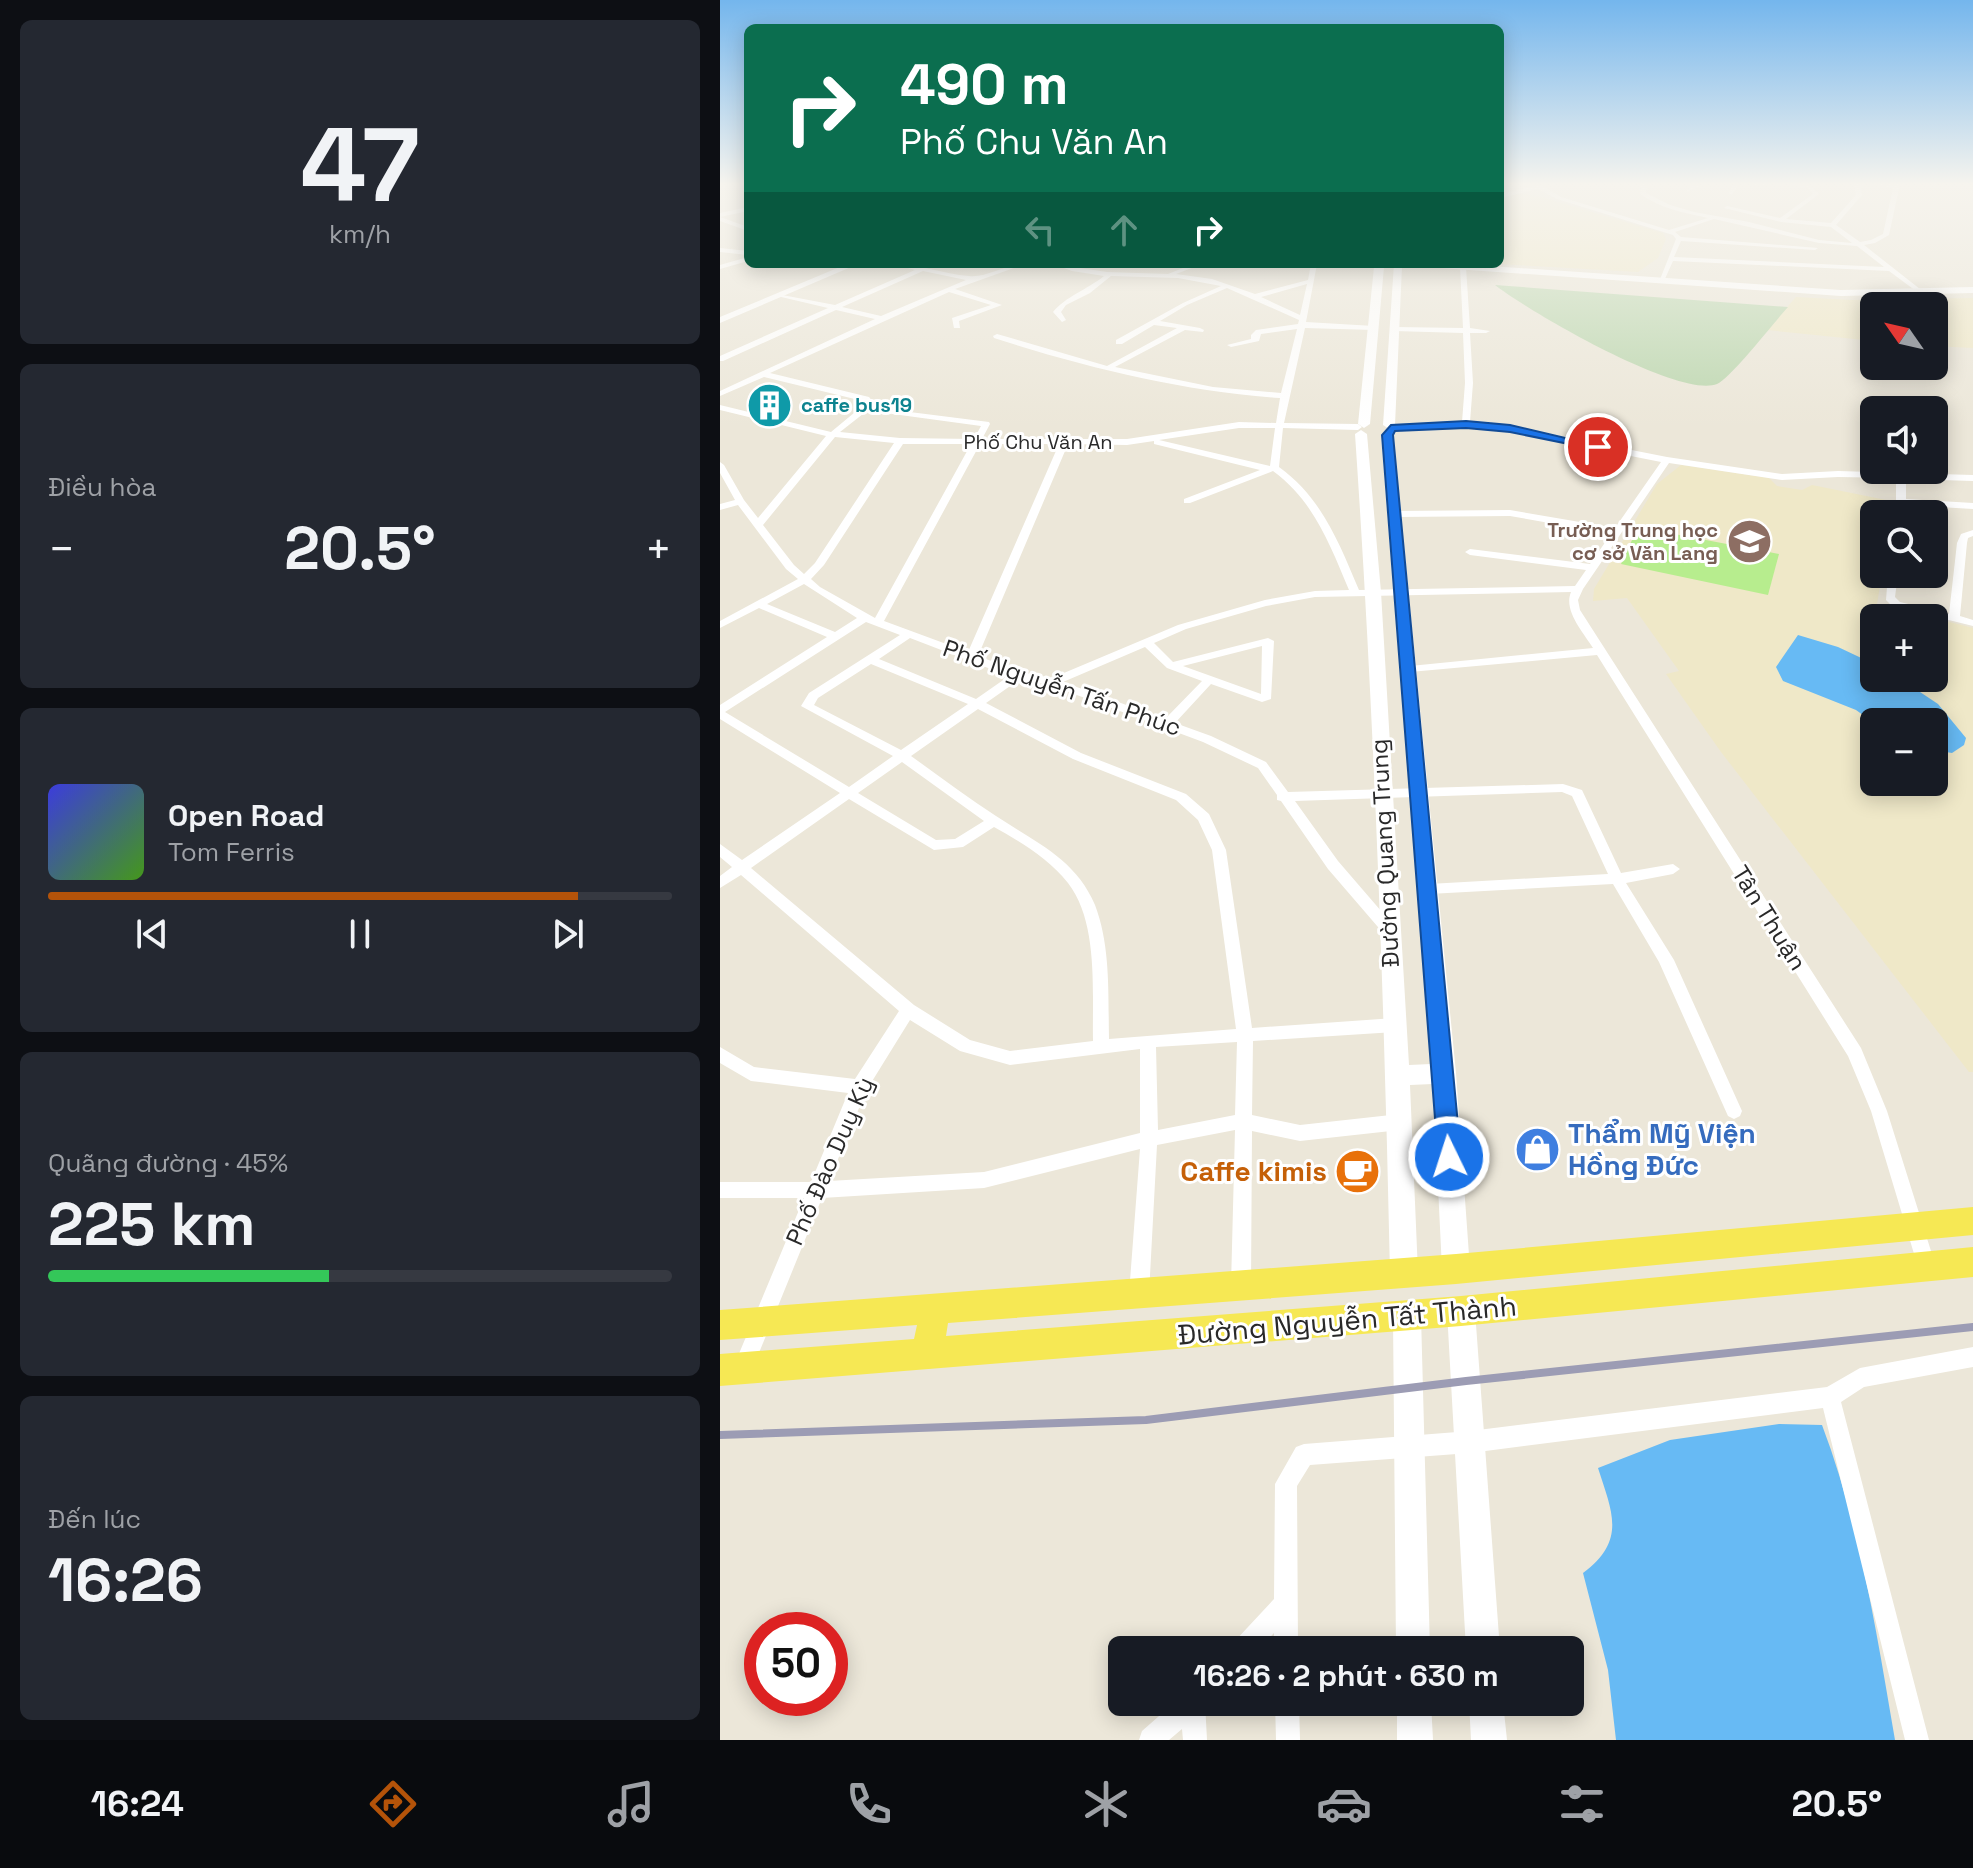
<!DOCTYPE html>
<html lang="vi">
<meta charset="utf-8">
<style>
body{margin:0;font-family:"Space Grotesk",sans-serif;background:#242831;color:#f1f3f6;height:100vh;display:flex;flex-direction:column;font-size:30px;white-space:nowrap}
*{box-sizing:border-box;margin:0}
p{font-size:26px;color:#9ea1a6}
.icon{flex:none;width:44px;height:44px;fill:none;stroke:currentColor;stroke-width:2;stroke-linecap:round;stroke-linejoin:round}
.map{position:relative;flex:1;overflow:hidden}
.side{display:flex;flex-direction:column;gap:20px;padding:20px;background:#0d0f14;width:720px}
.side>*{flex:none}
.guide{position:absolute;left:24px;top:24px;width:760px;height:244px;border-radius:12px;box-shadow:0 4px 20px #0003;background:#0b6e4f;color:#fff;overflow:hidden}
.needle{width:52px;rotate:304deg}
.tools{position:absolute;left:1140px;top:292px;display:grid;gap:16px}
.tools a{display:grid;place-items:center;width:88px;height:88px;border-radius:12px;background:#171b24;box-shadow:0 4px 20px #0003;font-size:40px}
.speed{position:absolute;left:24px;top:1612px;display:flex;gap:16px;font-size:40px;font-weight:700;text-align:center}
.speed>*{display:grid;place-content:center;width:104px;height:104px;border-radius:50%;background:#171b24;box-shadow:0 4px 20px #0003;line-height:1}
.speed .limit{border:12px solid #d22;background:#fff;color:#111}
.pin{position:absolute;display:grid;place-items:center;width:68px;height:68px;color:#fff;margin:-34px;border:4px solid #fff;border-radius:50%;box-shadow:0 2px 8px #0007}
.me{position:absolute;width:88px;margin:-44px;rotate:356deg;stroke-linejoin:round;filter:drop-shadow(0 0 6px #0008)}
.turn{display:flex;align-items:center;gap:28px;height:168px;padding:0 24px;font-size:36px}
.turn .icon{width:104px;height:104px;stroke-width:2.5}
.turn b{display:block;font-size:56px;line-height:68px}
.lanes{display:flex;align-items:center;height:76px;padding:0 24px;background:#0003;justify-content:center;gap:40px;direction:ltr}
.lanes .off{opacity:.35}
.big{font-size:60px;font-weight:800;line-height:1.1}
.side .tile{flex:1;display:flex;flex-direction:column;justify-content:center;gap:12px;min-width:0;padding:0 28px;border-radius:12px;background:#242831}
.side .dial{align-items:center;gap:0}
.dial b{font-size:104px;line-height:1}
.song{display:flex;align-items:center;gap:24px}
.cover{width:96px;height:96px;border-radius:12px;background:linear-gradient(135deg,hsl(240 70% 55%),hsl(100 70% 35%))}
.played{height:8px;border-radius:4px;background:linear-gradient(90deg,#b45309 85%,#363941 85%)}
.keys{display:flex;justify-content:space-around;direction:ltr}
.heat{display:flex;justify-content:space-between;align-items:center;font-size:44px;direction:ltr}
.charge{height:12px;border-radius:6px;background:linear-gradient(90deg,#34c759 45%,#363941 0)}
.trip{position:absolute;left:388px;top:1636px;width:476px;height:80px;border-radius:12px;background:#171b24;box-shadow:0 4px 20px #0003;font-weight:800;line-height:80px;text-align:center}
.menu{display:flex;height:128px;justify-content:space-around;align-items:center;background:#090b0e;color:#9ea1a6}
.menu .icon{width:56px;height:56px}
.menu .current{color:#b45309}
.menu b{font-size:36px;color:#f1f3f6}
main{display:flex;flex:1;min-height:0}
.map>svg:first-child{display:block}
.education{fill:#efe8c8;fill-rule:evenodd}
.cemetery{fill:#bdd7b0}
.pitch{fill:#b7ed8e}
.water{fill:#67baf4}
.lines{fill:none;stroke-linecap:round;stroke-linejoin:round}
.minor{fill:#fff;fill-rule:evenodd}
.tertiary{fill:#fff;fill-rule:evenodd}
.secondary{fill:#fff;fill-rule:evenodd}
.primary{fill:#f6e854;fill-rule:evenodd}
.rail{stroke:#9c9cb4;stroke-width:8}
.route{fill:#1a73e8;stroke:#114b97;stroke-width:2}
.labels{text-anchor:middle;stroke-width:6;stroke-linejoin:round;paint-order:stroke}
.far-culture-label{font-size:20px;font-weight:bold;fill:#0d838f;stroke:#fff;text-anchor:start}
.far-street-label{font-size:20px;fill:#292929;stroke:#fff}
.far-education-label{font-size:20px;font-weight:bold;fill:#785e54;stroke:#fff;text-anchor:end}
.street-label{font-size:24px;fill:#292929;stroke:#fff}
.near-shop-label{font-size:28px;font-weight:bold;fill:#366cbe;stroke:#fff;text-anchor:start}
.near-food-label{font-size:28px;font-weight:bold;fill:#c56008;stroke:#fff;text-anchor:end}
.near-street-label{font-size:28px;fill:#292929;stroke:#fff}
</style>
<main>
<section class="side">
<div class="tile dial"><b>47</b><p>km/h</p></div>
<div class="tile"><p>Điều hòa</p>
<div class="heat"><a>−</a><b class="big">20.5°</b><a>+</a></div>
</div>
<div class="tile">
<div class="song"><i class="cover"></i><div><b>Open Road</b><p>Tom Ferris</p></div></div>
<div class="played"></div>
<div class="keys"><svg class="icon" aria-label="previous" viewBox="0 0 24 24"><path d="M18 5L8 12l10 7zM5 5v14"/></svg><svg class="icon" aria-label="pause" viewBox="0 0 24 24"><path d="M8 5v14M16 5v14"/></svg><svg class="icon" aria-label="next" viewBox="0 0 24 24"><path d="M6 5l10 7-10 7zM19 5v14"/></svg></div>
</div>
<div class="tile"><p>Quãng đường · 45%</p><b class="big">225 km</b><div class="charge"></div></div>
<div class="tile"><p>Đến lúc</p><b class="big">16:26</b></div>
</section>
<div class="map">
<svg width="1253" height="1740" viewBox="0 0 1253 1740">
<rect width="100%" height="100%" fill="#ece7d9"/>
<path class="education" d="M 798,194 L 818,196 L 943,233 L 946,239 L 938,258 L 918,272 L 780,264 L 780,199 Z
M 1076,297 L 1131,300 L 1253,298 L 1253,348 L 1214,346 L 1214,306 L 1154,306 L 1154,341 L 1047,330 Z
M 961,465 L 1049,478 L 1057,486 L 1082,490 L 1092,485 L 1176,502 L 1173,514 L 1154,514 L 1154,574 L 1162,574 L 1157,604 L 1213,618 L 1154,618 L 1154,678 L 1214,678 L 1214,618 L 1253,628 L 1253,1072 L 1249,1072 L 1001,752 L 946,674 L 959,671 L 907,598 L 873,601 L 874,589 L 937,484 ZM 1154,722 L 1214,722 L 1214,782 L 1154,782 Z"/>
<path class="cemetery" d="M 775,285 L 1068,307 C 1055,321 1011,378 997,384 C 959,399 808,311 775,285 Z"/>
<path class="pitch" d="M 918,527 L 1059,554 L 1048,595 L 901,564 Z"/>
<path class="water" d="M 1078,635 L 1118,647 L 1154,664 L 1154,678 L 1179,678 L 1218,704 L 1246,738 L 1244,745 L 1232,753 L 1214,750 L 1214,722 L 1154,723 L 1136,710 L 1063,681 L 1056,667 Z
M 1059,1424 L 1102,1425 C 1140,1525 1157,1635 1175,1740 L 896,1740 L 888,1670 L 863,1573 C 907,1540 892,1512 878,1468 L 950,1440 Z"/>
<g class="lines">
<path class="minor" d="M 812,184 L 824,185 L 824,187 L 841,197 L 949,230 L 988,218 C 964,213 940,208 920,194 L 921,184 L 927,184 L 926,193 L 950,205 L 974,212 L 1029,222 L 1099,240 L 1132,243 L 1111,227 L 1061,222 L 1004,208 L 1007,206 L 1060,218 L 1093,194 L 1089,189 L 1071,184 C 1083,184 1091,184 1099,194 L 1066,219 L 1111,223 L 1136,195 L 1134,184 L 1140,184 L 1142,195 L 1116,225 L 1140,242 L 1151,240 L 1163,234 L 1173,188 L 1152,184 L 1180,184 L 1169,235 L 1155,243 L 1144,245 L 1205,293 L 1200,294 L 1169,271 L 953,261 L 944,281 L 939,282 L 956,239 L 953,235 L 837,199 L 818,189 L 780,198 L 780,194 L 814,186 ZM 994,219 L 1099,243 L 1137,246 L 1164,267 L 954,257 L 961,241 L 1095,250 L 1098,248 L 961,237 L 955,232 Z
M 972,184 L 978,184 L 979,187 L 966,192 Z
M 1013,184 L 1019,184 L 1012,195 L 1009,193 Z
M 1025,184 L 1051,184 L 1049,186 Z
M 28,207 L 28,211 L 0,217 L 0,213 Z
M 0,217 L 28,227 L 28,231 L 0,221 Z
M 0,248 L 28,251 L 28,255 L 0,252 Z
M 28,257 L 28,261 L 0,269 L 0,265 Z
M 173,264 C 199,264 223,274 249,276 C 267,278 286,264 305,264 L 235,289 L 282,305 L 239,321 L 240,328 L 234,328 L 232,318 L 271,305 L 229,292 L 50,373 L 149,397 L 154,403 L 152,406 L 158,408 L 269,422 L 270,424 L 262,439 L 407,439 L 519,422 L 556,423 L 560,398 C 462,391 368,368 274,338 L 273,336 L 277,334 L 387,366 L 457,328 L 434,325 L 402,344 L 396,344 L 396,340 L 463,303 L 501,286 L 458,278 L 391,276 L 370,293 L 346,305 L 341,312 L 346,320 L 342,322 L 333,312 C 345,297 368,289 384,276 L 352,271 L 333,264 L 387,272 L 448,274 L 473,264 L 482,264 L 456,274 L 492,279 L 535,294 L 588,280 L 591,264 L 597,264 L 586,322 L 654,326 L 658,328 L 654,330 L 585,328 L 564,423 L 638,424 L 642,427 L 638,430 L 563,428 L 559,467 C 602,498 619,543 639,590 L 855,586 L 866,570 L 750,555 L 745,552 L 750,549 L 870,564 L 891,534 L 790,516 L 676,517 L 671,514 L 676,511 L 790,510 L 895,528 L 941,462 L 790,432 L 746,427 L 668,430 L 668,426 L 671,425 L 742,422 L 745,383 L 743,333 L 674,331 L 670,329 L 674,327 L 743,328 L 740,267 L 743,265 L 746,267 L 750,328 L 770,331 L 766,333 L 750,333 L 753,383 L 750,422 L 790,426 L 947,457 L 1062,474 L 1118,471 L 1253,475 L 1253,481 L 1186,479 L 1186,499 L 1253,503 L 1253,509 L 1186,505 L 1186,514 L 1176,514 L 1176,478 L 1118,477 L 1062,480 L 949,463 L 863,589 L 858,600 L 860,610 L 1141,1048 L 1167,1111 L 1216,1267 L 1214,1274 L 1207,1276 L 1200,1274 L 1198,1267 L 1151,1111 L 1128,1056 L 877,655 L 690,672 L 684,669 L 690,666 L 873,648 C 864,633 843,611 851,592 L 595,597 L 546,606 L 466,629 L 434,643 L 453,662 L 548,638 L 554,641 L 551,699 L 542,702 L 491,684 L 455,723 L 491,736 L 546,762 L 568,792 L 843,784 L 862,790 L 901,873 L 953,864 L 960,869 L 953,874 L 906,883 L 954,960 L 1022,1111 L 1020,1116 L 1014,1119 L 1008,1116 L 939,962 L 893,884 L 709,894 L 704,893 L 702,889 L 704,885 L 709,884 L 888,874 L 852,796 L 842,792 L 575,801 L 618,861 L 674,926 L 676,930 L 674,934 L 664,934 L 608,869 L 561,801 L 557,800 L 557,795 L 538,768 L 483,742 L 330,685 L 300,679 L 266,703 L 361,753 L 466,794 L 489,814 L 506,850 L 532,1028 L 675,1018 L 681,1020 L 683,1025 L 681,1030 L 675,1032 L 533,1041 L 532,1115 L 580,1125 L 680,1114 L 686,1117 L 689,1122 L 686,1127 L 680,1130 L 580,1141 L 532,1131 L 531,1286 L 528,1293 L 521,1296 L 514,1293 L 511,1286 L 515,1130 L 437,1145 L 429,1294 L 426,1301 L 419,1304 L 412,1301 L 409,1294 L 420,1149 L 264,1188 L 102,1198 L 30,1375 L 23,1378 L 16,1375 L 13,1368 L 84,1198 L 0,1198 L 0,1182 L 91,1182 L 128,1093 L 31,1081 L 0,1063 L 0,1047 L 34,1067 L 135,1079 L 179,1011 L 21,875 L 0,888 L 0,876 L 12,867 L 0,857 L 0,844 L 22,860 L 120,793 L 0,719 L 0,705 L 107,637 L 39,608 L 0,628 L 0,621 L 78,579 L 66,569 L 18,505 L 0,510 L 0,504 L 15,500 L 0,473 L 0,462 L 4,465 L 24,500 L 38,518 L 106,436 L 0,410 L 0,405 L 111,432 L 146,403 L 143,401 L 44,377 L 0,396 L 0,391 L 155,319 L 116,310 L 3,361 L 0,361 L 0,356 L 108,308 L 57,296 L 57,294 L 115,305 L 195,270 ZM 203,271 L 246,280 L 161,316 L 122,307 ZM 587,284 L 580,315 L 541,297 ZM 507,288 L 579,320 L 578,324 L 536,330 L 531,335 L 531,339 L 507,345 L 511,347 L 539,341 L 541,334 L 577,329 L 561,393 L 493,387 L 395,367 L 465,330 L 483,332 L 484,330 L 480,328 L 440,321 L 467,305 ZM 148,410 L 158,412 L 261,426 L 254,439 L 180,438 L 120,432 ZM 519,428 L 555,428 L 550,466 L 439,440 ZM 115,437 L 174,443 L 95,563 L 84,574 L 74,565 L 43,525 ZM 434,441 L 434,444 L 540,470 L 464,499 L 464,503 L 470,503 L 553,471 C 594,501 610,545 629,590 L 595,591 L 545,600 L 458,625 L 332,678 L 301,672 L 258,656 L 348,444 L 407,445 ZM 183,444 L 251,444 L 155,618 L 100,587 L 91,579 L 104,565 ZM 260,444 L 339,444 L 248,652 L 164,621 ZM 84,584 L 137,618 L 115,632 L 47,604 ZM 146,622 L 180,635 L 89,693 L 81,706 L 173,756 L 129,787 L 5,712 ZM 190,638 L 289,676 L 256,699 L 159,659 ZM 542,646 L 541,694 L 463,666 ZM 425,647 L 447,668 L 482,681 L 445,719 L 343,682 ZM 151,664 L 248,704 L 181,750 L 94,705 L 98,698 ZM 258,709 L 353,759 L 456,800 L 478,820 L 492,850 L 516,1029 L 389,1039 C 388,995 391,947 375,905 C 356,859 315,842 276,816 C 247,797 219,776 191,756 ZM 182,762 L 264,821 L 235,839 L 216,840 L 138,793 ZM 129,799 L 214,850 L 243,847 L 274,827 C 301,842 329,859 348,883 C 379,923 372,993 373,1041 L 290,1051 L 250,1040 L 194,1005 L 31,868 ZM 190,1020 L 240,1051 L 290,1065 L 420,1049 L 420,1133 L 264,1172 L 109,1181 L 146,1091 ZM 517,1042 L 515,1115 L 438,1130 L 436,1047 Z
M 1253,530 L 1253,536 L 1248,538 L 1247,543 L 1240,616 L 1253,620 L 1253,626 L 1172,606 L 1166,600 L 1168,574 L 1178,574 L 1175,597 L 1180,602 L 1229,614 L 1237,543 L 1241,534 Z
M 1253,1347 L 1253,1367 L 1144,1387 L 1121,1402 L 1209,1740 L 1185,1740 L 1103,1408 L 750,1453 L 590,1465 L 577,1486 L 578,1650 L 554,1650 L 554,1633 L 538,1650 L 510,1650 L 514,1642 L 554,1599 L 555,1484 L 576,1447 L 584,1444 L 750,1431 L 1107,1387 L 1140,1368 Z
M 455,1702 L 485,1702 L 487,1740 L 463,1740 L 462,1729 L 449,1740 L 419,1740 L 422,1731 Z
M 555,1702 L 579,1702 L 580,1740 L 556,1740 Z"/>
<path class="tertiary" d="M 127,264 L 138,264 L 0,323 L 0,317 Z
M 740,264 L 1121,290 L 1253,287 L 1253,293 L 1121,296 L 677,265 Z"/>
<path class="secondary" d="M 659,264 L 664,267 L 650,424 L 644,428 L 638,424 L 654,267 Z
M 674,264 L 682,266 L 675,425 L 669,429 L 663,425 Z
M 641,430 L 647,434 L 661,592 L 689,1065 L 711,1064 L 661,435 L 667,431 L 673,435 L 736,1073 L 750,1269 L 746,1278 L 736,1282 L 726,1278 L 722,1269 L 713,1084 L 690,1085 L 698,1273 L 694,1283 L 684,1286 L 674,1283 L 670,1273 C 664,993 654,713 635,434 Z
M 741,1297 L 751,1301 L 755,1311 L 780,1650 L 746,1650 L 727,1311 L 731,1301 Z
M 687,1302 L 697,1306 L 701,1316 L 710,1650 L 676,1650 L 673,1316 L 677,1306 Z
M 677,1702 L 711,1702 L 713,1740 L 677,1740 Z
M 749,1702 L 783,1702 L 787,1740 L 751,1740 Z"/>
<path class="primary" d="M 1253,1207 L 1253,1235 L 736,1284 L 228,1323 L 226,1336 L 741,1296 L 1253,1247 L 1253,1277 L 741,1326 L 0,1386 L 0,1354 L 194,1339 L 197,1325 L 0,1340 L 0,1310 L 736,1254 Z"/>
<path class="rail" d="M 0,1435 L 426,1420 L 746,1381 L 1253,1327"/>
</g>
<linearGradient id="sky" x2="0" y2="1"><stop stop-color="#74b6ed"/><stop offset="0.43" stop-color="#f6f4ee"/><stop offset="1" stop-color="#f6f4ee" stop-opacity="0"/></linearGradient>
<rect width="1253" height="428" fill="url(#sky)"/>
<path class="route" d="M 746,421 L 790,425 L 884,447 L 878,450 L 790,432 L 746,428 L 675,431 L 673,435 L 741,1157 L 737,1164 L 729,1167 L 721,1164 L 718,1157 L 662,435 L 671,425 Z"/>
<defs>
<symbol id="building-disc" viewBox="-11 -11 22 22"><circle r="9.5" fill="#0f9aa8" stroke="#fff"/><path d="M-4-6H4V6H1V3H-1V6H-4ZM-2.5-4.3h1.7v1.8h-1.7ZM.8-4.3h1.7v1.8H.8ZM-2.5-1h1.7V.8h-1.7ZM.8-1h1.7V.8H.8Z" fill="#fff"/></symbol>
<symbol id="school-disc" viewBox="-11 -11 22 22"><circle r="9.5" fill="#8d6e63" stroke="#fff"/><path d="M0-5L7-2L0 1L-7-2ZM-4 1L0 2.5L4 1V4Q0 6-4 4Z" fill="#fff"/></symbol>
<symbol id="shop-disc" viewBox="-11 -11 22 22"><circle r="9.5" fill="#3f7fe0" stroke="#fff"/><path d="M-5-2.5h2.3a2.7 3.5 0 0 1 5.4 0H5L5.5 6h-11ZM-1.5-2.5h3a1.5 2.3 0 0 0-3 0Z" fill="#fff"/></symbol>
<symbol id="cafe-disc" viewBox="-11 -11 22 22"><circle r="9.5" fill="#e8710a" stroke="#fff"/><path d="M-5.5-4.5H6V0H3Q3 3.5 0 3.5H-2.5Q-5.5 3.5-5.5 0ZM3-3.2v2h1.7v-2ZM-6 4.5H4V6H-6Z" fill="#fff"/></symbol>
</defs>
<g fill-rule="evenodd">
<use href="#building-disc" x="24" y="380" width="51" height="51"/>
<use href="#school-disc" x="1004" y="516" width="51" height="51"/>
<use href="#shop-disc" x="792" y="1124" width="51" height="51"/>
<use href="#cafe-disc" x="612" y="1146" width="51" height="51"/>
</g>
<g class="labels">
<g class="far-culture-label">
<text x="81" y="412">caffe bus19</text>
</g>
<g class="far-street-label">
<text x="318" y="449">Phố Chu Văn An</text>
</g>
<g class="far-education-label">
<text x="998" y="537">Trường Trung học<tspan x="998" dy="23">cơ sở Văn Lang</tspan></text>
</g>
<g class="street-label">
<text transform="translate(342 688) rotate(19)" y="8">Phố Nguyễn Tấn Phúc</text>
<text transform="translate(665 853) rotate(-93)" y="8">Đường Quang Trung</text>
<text transform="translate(1049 918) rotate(58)" y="8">Tân Thuận</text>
<text transform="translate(110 1161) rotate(-66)" y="8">Phố Đào Duy Kỳ</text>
</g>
<g class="near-shop-label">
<text x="848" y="1143">Thẩm Mỹ Viện<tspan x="848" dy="32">Hồng Đức</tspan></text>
</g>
<g class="near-food-label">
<text x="607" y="1181">Caffe kimis</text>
</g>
<g class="near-street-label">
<text transform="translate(627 1320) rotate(-5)" y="10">Đường Nguyễn Tất Thành</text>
</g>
</g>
</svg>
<div class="tools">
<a><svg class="needle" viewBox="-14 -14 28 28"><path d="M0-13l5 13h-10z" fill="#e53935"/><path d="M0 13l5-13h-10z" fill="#9ea1a6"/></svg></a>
<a><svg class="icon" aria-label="sound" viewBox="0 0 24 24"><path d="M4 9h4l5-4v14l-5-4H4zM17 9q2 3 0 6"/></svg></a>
<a><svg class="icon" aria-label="search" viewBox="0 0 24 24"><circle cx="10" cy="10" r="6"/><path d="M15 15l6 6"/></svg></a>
<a>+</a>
<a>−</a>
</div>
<div class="speed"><div class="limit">50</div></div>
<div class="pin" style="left:878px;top:447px;background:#d93025"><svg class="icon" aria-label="arrive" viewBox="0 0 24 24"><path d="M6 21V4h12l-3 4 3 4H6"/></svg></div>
<svg class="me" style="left:729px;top:1157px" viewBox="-20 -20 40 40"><circle r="17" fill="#1a73e8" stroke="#fff" stroke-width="3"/><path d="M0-11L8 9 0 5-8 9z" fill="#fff"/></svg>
<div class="trip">16:26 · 2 phút · 630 m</div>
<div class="guide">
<div class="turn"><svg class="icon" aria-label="right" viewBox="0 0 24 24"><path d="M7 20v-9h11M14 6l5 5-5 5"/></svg><div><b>490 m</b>Phố Chu Văn An</div></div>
<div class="lanes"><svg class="icon off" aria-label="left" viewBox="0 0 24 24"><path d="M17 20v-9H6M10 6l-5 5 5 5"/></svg><svg class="icon off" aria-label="ahead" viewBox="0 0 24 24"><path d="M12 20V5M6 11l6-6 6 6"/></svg><svg class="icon" aria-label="right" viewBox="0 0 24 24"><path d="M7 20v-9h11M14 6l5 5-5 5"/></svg></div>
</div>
</div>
</main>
<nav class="menu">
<b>16:24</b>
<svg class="icon current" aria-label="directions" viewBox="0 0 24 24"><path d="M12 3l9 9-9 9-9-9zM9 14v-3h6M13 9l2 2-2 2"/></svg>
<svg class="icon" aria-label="music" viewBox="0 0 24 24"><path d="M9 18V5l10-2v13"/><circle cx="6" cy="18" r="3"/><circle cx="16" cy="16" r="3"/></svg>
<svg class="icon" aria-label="phone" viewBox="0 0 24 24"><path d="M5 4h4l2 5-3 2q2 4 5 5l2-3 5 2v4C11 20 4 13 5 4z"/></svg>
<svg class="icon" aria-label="climate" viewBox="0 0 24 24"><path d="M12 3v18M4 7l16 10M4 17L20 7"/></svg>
<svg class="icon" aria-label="car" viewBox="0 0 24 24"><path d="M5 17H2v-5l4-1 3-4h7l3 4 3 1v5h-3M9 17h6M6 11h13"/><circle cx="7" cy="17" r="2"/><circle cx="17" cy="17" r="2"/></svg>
<svg class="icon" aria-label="filters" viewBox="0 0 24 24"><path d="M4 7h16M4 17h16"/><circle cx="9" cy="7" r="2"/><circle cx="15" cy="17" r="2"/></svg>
<b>20.5°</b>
</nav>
